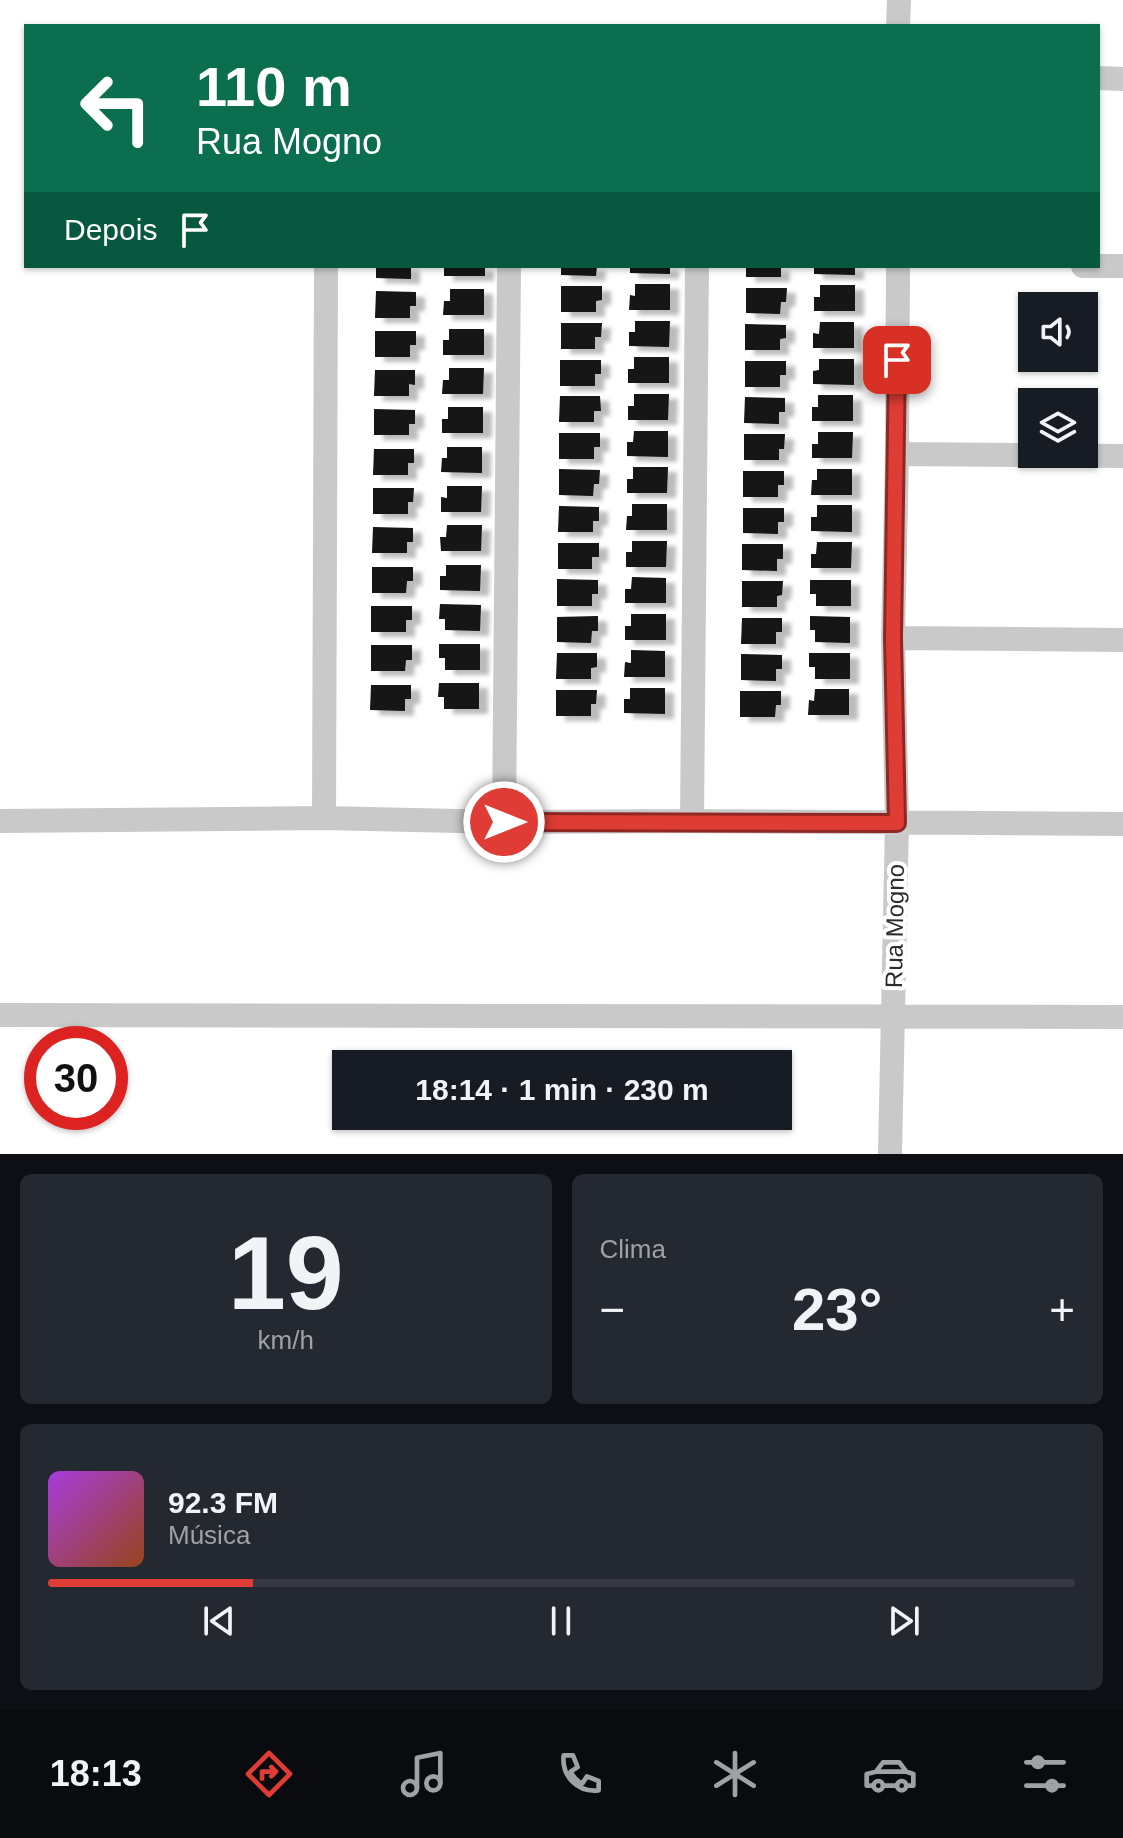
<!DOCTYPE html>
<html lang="pt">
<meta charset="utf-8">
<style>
body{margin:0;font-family:Helvetica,sans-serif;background:#242831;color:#f1f3f6;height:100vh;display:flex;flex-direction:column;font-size:30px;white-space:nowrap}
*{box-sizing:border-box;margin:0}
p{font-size:26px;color:#9ea1a6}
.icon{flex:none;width:44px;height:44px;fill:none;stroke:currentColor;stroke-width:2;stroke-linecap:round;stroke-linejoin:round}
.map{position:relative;height:1154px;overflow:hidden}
.sheet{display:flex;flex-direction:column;gap:20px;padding:20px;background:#0d0f14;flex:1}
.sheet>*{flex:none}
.top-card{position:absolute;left:24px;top:24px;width:1076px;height:244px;border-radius:0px;box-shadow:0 2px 6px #0004;background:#0b6e4f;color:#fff;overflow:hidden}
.controls{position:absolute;left:1018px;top:292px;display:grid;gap:16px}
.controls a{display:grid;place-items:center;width:80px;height:80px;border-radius:0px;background:#171b24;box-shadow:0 2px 6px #0004;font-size:40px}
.speed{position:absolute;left:24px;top:1026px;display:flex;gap:16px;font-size:40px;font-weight:700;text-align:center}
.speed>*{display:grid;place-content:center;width:104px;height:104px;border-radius:50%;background:#171b24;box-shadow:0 2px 6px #0004;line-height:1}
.speed .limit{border:12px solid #d22;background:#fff;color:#111}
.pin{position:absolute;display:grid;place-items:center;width:68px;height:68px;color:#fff;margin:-34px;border-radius:16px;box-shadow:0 4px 12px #0006}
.me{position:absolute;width:88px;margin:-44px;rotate:90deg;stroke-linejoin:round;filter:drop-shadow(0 0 6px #0008)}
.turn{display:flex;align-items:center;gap:28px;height:168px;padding:0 40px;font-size:36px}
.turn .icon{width:104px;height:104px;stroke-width:2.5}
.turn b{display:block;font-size:56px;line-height:68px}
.then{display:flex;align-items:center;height:76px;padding:0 40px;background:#0003;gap:16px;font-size:30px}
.big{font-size:60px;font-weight:600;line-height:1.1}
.sheet .widget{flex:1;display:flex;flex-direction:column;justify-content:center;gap:12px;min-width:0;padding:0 28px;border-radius:12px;background:#242831}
.sheet .dial{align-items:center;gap:0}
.dial b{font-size:104px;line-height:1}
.song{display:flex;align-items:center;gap:24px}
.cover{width:96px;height:96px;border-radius:12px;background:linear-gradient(135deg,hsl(280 70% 55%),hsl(20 70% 35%))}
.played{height:8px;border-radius:4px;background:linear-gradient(90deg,#de3c34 20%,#363941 20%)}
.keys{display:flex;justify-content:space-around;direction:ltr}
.heat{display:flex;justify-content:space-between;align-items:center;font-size:44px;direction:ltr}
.sheet .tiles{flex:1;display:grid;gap:20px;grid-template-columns:1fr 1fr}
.widget:last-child{grid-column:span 2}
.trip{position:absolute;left:332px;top:1050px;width:460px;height:80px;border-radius:0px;background:#171b24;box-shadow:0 2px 6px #0004;font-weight:600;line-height:80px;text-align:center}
.tab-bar{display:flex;height:128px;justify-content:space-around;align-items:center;background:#090b0e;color:#9ea1a6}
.tab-bar .icon{width:56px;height:56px}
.tab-bar .current{color:#de3c34}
.tab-bar b{font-size:36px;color:#f1f3f6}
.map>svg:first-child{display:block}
.building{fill:#131313;filter:url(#shadow)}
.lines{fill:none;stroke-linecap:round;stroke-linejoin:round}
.street{stroke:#c9c9c9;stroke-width:24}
.route-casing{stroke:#902722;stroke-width:20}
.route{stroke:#de3c34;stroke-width:14}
.labels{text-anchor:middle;stroke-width:8;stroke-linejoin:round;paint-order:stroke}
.street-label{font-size:24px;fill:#2c2c2c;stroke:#fff}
</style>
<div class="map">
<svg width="1123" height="1154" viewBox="0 0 1123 1154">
<defs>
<filter id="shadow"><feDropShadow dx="9" dy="5" stdDeviation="2" flood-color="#0004"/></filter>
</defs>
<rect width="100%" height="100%" fill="#fff"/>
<path class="building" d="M 376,266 L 411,266 L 411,279 L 376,278 Z
M 444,266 L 485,266 L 485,276 L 444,276 Z
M 561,266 L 597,266 L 596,276 L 561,275 Z
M 630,266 L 670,266 L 670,274 L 630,273 Z
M 746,266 L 781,266 L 781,277 L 746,277 Z
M 814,266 L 855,266 L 855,275 L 814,274 Z
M 635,284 L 670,284 L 670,310 L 629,310 L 630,295 L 635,296 Z
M 820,285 L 855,285 L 855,311 L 814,311 L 814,297 L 820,297 Z
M 561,286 L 602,286 L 602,300 L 596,301 L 596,312 L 561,312 Z
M 746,288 L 787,288 L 786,302 L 781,302 L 780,314 L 746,313 Z
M 450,289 L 484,289 L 484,315 L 443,315 L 444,301 L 450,301 Z
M 376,291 L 416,292 L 416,306 L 410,306 L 410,318 L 375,318 Z
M 635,321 L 670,321 L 669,347 L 629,346 L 629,332 L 635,332 Z
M 820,322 L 854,322 L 854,348 L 813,348 L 813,333 L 819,334 Z
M 561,323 L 602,323 L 601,337 L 595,337 L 595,349 L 561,349 Z
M 745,324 L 786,325 L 786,338 L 780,339 L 780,350 L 745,350 Z
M 449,329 L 484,329 L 484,355 L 443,355 L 443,340 L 449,340 Z
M 375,331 L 416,331 L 416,345 L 410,345 L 410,357 L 375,357 Z
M 634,357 L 669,357 L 669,383 L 628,383 L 628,369 L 634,369 Z
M 819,359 L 854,359 L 854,385 L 813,384 L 813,371 L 819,370 Z
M 560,360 L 601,360 L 601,374 L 595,374 L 595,386 L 560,386 Z
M 745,361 L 786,361 L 786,375 L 780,375 L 780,387 L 745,387 Z
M 449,368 L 484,368 L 483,394 L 442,394 L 443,380 L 449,380 Z
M 375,370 L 415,370 L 415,385 L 409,384 L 409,396 L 374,396 Z
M 634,394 L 669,394 L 668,420 L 628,420 L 628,406 L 634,406 Z
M 818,395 L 853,395 L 853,421 L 812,421 L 812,407 L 818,407 Z
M 560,396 L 600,396 L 601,411 L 594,411 L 594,422 L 559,422 Z
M 745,397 L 785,398 L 785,412 L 779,412 L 779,424 L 744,423 Z
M 448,407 L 483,407 L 483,433 L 442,433 L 442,419 L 448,419 Z
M 374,409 L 415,410 L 415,424 L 409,424 L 409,435 L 374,435 Z
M 634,431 L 668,431 L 668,457 L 627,456 L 627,442 L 633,442 Z
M 818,432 L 853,432 L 852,458 L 812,458 L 812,444 L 818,444 Z
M 559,433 L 600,433 L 600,447 L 594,447 L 594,459 L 559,459 Z
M 744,434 L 785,434 L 784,449 L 779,449 L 779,460 L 744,460 Z
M 447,447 L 482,447 L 482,473 L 441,472 L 442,458 L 447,458 Z
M 374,449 L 414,449 L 414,463 L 408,463 L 408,475 L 373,475 Z
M 633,467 L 668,467 L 667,493 L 627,493 L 627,479 L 633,479 Z
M 559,469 L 600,470 L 599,484 L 594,484 L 593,496 L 559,495 Z
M 817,469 L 852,469 L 852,495 L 811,495 L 812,480 L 817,480 Z
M 743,471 L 784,471 L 784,485 L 778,485 L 778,497 L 743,497 Z
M 447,486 L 482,486 L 481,512 L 441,512 L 441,497 L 447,498 Z
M 373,488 L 414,488 L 413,502 L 408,502 L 408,514 L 373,514 Z
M 632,504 L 667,504 L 667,530 L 626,530 L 627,516 L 632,516 Z
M 817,505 L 852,505 L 852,532 L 811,531 L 811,517 L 817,517 Z
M 559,506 L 599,507 L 599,521 L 593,521 L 593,532 L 558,532 Z
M 743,508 L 784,508 L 784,522 L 778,522 L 778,534 L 743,533 Z
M 447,525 L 482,525 L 481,551 L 441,551 L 440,537 L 446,537 Z
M 373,527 L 413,528 L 413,542 L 407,542 L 407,553 L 372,553 Z
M 632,541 L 667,541 L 666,567 L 626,567 L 626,552 L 632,552 Z
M 817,542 L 852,542 L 851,568 L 811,568 L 811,554 L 816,554 Z
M 558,543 L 599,543 L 599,557 L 592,557 L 592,569 L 558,569 Z
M 742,544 L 783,544 L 783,559 L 777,559 L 777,571 L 742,570 Z
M 446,565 L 481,565 L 480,591 L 440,590 L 440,576 L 446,576 Z
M 372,567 L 413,567 L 413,581 L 407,581 L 406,593 L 372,593 Z
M 632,577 L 666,578 L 666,603 L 625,603 L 625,589 L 631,589 Z
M 557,579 L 598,580 L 598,594 L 592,594 L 592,606 L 557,606 Z
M 810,580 L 851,580 L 851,606 L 816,606 L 816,594 L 810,594 Z
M 742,581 L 783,581 L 782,595 L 777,596 L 777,607 L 742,607 Z
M 440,604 L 481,605 L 480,631 L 445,630 L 445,619 L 439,619 Z
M 371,606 L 412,606 L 412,620 L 406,620 L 406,632 L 371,632 Z
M 631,614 L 666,614 L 666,640 L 625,640 L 625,626 L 631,626 Z
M 598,616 L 598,631 L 592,631 L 591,643 L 557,642 L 557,617 Z
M 810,616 L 850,617 L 850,643 L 815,642 L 815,630 L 810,630 Z
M 742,618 L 782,618 L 782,632 L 776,632 L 776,644 L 741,644 Z
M 439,644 L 480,644 L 480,670 L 445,670 L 445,658 L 439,658 Z
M 371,645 L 412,645 L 412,660 L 406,660 L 405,671 L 371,671 Z
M 631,650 L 665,651 L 665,677 L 624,677 L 625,662 L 631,663 Z
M 557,653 L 597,653 L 597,667 L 591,668 L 591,679 L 556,679 Z
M 809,653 L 850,653 L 850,679 L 815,679 L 815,667 L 809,667 Z
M 741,654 L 782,655 L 782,669 L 776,669 L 776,681 L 741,680 Z
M 439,683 L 479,683 L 479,709 L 444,709 L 444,697 L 438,697 Z
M 371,685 L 411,685 L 411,699 L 405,699 L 405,711 L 370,710 Z
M 630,688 L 665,688 L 665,714 L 624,713 L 624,699 L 630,699 Z
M 815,689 L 849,689 L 849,715 L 808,715 L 809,700 L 814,701 Z
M 556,690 L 597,690 L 596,704 L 591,704 L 591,716 L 556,716 Z
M 740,691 L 781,691 L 781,705 L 776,705 L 775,717 L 740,717 Z"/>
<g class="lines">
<path class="street" d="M 898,26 L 899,0
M 1098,78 L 1123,79
M 1083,266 L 1123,266
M 897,454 L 1123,456
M 893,638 L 1123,640
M 324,818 L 326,266
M 0,821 L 324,818 L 504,822 L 692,821 L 1123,824
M 692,821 L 697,266
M 504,822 L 509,266
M 0,1015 L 1123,1017
M 890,1154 L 897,823 L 893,638 L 897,454 L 898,266"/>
</g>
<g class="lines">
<defs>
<path id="route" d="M 504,822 L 897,823 L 893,638 L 897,360"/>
</defs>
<use href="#route" class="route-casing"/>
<use href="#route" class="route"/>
</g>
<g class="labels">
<g class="street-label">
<text transform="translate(895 926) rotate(-89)" y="8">Rua Mogno</text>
</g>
</g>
</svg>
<div class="controls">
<a><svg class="icon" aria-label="sound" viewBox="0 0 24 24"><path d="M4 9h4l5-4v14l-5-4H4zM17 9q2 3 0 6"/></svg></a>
<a><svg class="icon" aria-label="layers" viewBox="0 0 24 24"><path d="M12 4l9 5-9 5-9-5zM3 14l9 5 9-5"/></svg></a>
</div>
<div class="speed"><div class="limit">30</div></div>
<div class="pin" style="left:897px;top:360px;background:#d93025"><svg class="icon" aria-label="arrive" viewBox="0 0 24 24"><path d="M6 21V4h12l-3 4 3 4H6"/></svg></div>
<svg class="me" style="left:504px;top:822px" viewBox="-20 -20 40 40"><circle r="17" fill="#de3c34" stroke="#fff" stroke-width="3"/><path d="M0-11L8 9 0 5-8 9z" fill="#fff"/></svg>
<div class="trip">18:14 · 1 min · 230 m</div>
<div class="top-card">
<div class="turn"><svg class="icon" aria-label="left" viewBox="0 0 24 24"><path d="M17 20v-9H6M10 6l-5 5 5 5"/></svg><div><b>110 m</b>Rua Mogno</div></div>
<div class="then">Depois<svg class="icon" aria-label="arrive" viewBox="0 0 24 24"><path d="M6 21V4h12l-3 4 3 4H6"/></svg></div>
</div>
</div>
<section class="sheet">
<div class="tiles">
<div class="widget dial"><b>19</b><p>km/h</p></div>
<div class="widget"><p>Clima</p>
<div class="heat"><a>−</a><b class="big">23°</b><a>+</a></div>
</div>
<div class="widget">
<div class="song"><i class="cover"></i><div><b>92.3 FM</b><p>Música</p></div></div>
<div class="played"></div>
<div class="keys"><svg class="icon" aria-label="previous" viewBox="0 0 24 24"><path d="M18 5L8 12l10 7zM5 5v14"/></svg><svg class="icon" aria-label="pause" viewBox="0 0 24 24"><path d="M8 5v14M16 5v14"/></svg><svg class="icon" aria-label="next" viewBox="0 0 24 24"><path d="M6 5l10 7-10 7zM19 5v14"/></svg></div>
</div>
</div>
</section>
<nav class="tab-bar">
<b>18:13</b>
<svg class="icon current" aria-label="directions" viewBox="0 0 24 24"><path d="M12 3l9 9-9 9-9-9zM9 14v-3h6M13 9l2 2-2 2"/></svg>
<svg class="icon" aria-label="music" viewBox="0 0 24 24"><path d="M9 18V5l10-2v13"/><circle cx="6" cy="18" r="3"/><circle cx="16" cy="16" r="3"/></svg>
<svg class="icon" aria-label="phone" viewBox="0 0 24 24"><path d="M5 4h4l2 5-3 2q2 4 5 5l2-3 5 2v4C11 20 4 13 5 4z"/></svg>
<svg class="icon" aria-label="climate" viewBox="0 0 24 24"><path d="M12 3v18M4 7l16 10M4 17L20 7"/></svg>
<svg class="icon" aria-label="car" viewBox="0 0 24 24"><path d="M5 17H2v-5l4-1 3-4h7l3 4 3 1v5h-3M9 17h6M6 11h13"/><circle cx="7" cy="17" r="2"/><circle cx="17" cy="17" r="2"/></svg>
<svg class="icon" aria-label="filters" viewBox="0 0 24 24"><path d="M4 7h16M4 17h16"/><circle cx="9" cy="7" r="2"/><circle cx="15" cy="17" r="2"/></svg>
</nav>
